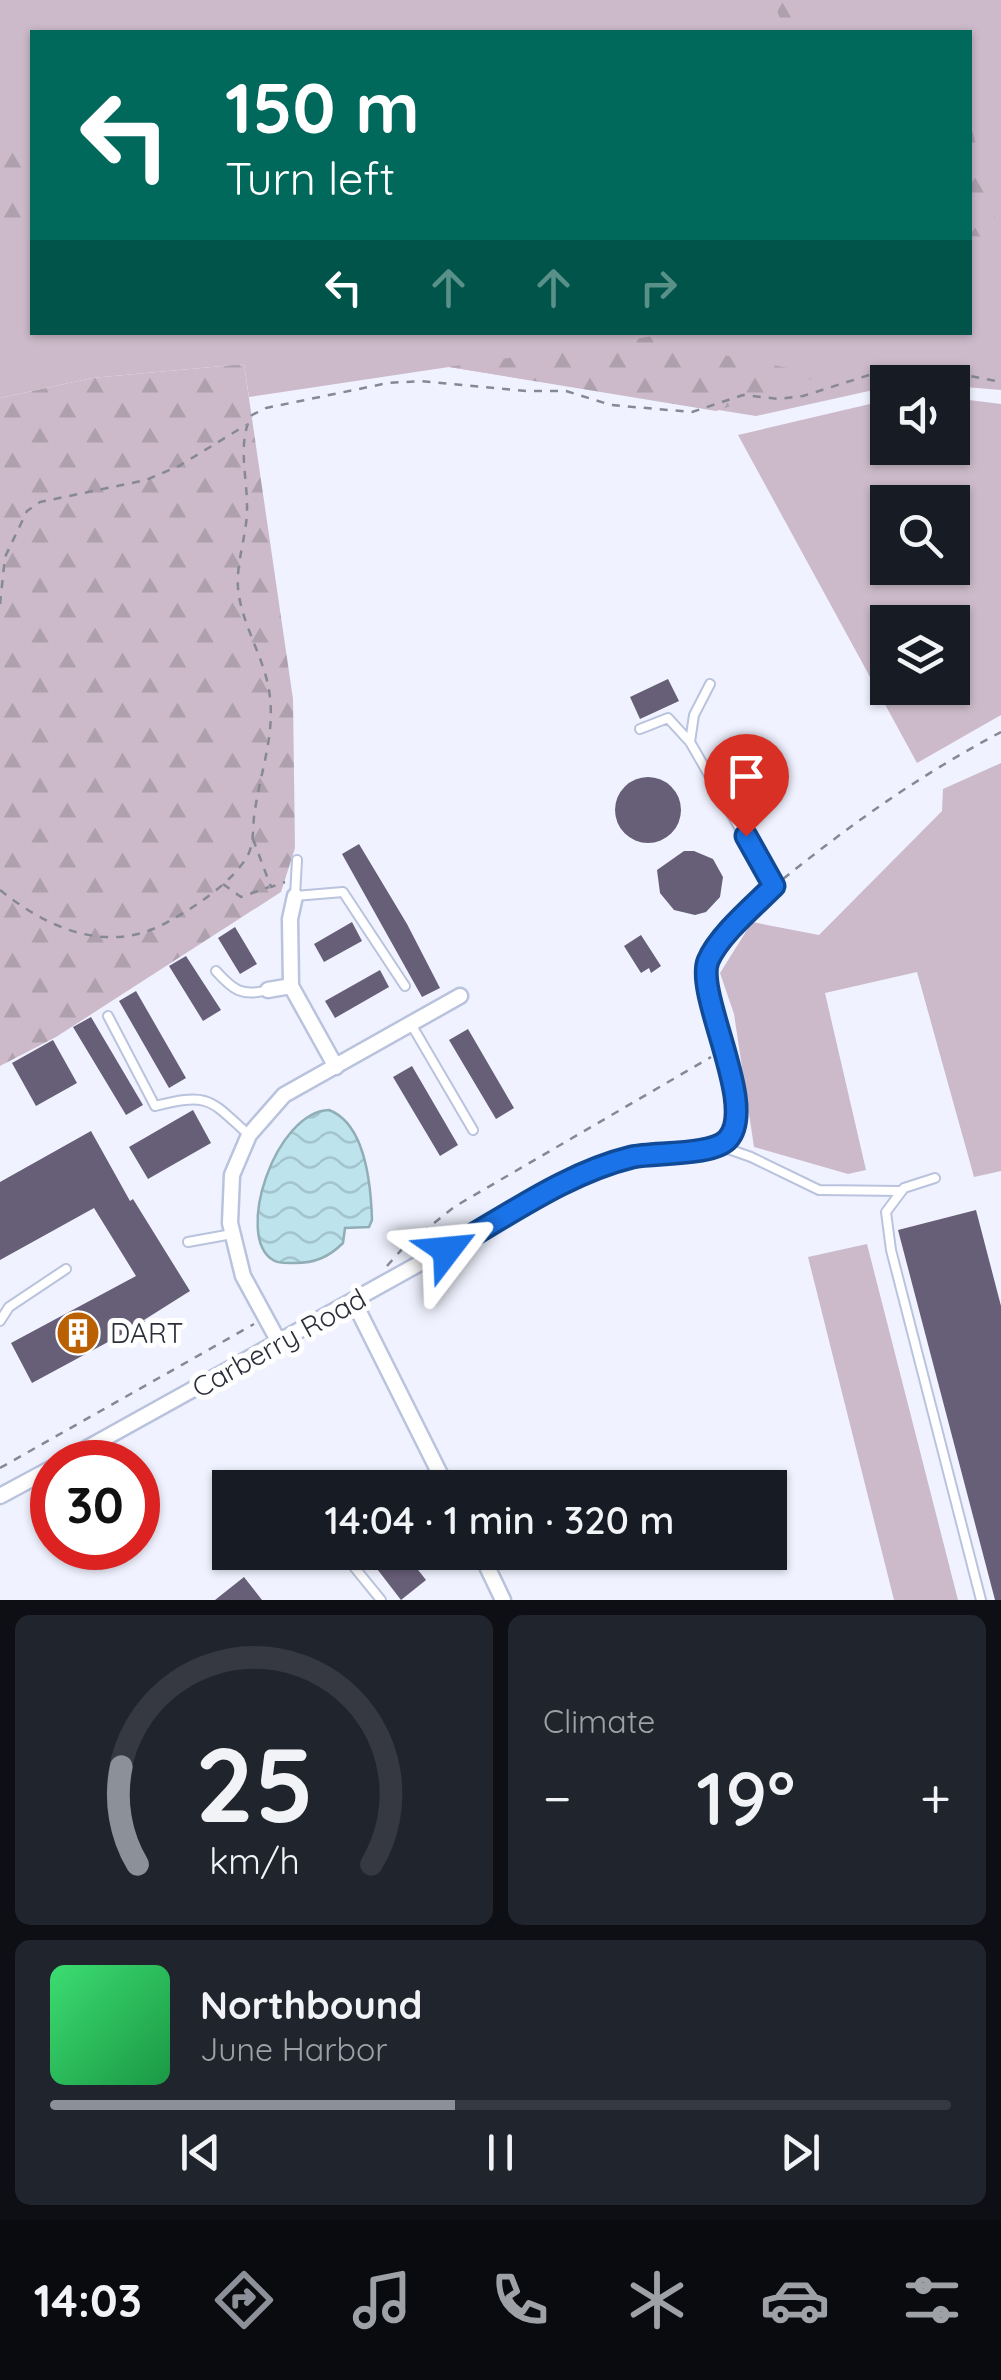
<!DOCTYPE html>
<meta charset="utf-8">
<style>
body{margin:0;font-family:Quicksand,sans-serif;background:#20242c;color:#f1f3f6;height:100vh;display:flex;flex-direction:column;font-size:38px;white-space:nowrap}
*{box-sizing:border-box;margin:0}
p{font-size:32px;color:#9ea1a6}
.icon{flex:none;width:55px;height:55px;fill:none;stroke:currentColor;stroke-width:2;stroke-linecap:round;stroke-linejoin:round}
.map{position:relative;height:1600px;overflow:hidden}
.sheet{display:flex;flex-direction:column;gap:15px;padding:15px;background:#0d0f14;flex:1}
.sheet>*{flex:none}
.banner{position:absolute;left:30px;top:30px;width:942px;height:305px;border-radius:0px;box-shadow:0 2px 8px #0004;background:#00695c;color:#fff;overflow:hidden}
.tools{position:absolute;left:870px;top:365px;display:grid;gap:20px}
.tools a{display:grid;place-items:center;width:100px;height:100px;border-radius:0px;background:#171b24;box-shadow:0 2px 8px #0004;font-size:50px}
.speed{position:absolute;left:30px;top:1440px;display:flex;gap:20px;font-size:50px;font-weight:700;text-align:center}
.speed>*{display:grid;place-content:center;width:130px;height:130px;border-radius:50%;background:#171b24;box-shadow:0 2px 8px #0004;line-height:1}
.speed .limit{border:15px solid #d22;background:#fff;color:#111}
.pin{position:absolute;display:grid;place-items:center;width:85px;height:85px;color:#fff;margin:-102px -42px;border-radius:50% 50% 50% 0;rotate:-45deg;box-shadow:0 0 10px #0007}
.pin .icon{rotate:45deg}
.me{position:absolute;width:110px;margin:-55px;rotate:61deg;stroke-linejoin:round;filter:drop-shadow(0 0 8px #0008)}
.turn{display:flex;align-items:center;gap:35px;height:210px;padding:0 30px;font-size:45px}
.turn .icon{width:130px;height:130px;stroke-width:2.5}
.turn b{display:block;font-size:70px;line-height:85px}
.lanes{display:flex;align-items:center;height:95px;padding:0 30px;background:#0003;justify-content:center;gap:50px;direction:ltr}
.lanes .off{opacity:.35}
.big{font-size:75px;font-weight:600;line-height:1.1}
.sheet .card{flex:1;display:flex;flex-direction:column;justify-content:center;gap:15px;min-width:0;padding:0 35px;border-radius:15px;background:#20242c}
.sheet .dial{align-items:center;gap:0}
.dial svg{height:260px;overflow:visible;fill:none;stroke:#363941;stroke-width:7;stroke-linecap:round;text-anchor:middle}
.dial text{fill:#f1f3f6;stroke:none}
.song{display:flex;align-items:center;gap:30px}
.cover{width:120px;height:120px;border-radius:15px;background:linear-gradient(135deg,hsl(140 70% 55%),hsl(140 70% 35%))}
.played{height:10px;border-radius:5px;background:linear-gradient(90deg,#8c9099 45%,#363941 45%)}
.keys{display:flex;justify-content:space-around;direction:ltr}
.heat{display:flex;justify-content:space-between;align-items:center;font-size:55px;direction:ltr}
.sheet .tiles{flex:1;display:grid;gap:15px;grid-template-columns:1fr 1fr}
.card:last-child{grid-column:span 2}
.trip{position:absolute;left:212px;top:1470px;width:575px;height:100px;border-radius:0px;background:#171b24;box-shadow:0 2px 8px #0004;font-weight:600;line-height:100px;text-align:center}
.dock{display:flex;height:160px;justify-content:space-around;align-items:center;background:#090b0e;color:#9ea1a6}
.dock .icon{width:70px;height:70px}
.dock .current{color:#8c9099}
.dock b{font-size:45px;color:#f1f3f6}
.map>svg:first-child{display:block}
.grass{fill:#ccbaca;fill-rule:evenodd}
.forest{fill:url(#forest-firs)}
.water{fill:url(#water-waves);stroke:#91aeb7;stroke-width:2.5}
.building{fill:#675e77}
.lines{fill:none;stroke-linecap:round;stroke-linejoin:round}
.service-casing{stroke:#bac3de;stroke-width:12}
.minor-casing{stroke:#bac3de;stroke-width:19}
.path{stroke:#868994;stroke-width:2.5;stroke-dasharray:8 8;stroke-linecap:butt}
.service{stroke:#fff;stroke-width:8}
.minor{stroke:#fff;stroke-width:14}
.route-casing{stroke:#114b97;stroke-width:25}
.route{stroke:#1a73e8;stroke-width:18}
.labels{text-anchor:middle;stroke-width:10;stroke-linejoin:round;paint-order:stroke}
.poi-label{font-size:28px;fill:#2b2f39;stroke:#fff;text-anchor:start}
.street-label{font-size:28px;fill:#2b2f39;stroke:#fff}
</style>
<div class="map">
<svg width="1001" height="1600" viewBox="0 0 1001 1600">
<defs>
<pattern id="forest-firs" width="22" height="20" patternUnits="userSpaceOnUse" patternTransform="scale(2.5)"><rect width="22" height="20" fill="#ccbaca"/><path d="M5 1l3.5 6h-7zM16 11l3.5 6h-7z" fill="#afa0ae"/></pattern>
<pattern id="water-waves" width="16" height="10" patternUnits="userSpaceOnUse" patternTransform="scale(2.5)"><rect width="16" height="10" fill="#bde4ed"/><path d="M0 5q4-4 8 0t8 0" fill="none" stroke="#a3c4cc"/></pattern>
</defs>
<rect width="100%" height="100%" fill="#f0f3ff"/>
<path class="grass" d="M 0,0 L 1001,0 L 1001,390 L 953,386 L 952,382 L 888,382 L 887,387 L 756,416 L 449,367 L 249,397 L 244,364 L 92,378 L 0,398 ZM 32,32 L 970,32 L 970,332 L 32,332 Z
M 953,398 L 1001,404 L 1001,715 L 917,763 L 738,435 L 887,400 L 888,448 L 952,448 ZM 888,502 L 952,502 L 952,568 L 888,568 ZM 888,622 L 952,622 L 952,688 L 888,688 Z
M 1001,763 L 1001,1171 L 974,1177 L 917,972 L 825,993 L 866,1170 L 848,1174 L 754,1147 L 734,1014 L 720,973 L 752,922 L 819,935 L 942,811 L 943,789 Z
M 867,1244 L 958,1600 L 894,1600 L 808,1257 Z"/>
<path class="forest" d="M 774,0 L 797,0 L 807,32 L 784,32 Z
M 970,122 L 996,222 L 987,237 L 970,236 Z
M 0,137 L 32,147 L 32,227 L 0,226 Z
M 661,335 L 680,346 L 822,375 L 716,411 L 449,367 Z
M 244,364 L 293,699 L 295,848 L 281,892 L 56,1037 L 0,1066 L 0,398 L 92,378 Z"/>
<path class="water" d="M 329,1110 C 366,1124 371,1186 372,1220 L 369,1227 L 345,1228 L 343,1243 C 329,1257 315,1263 295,1263 C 288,1263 279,1264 273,1260 C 234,1237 275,1112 329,1110 Z"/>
<path class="building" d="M 668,679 L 679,701 L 640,719 L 630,697 Z
M615 810a33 33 0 1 1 66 0a33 33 0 1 1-66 0Z
M 359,844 L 407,924 L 440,988 L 422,997 L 342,854 Z
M 684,851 L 694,851 L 713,859 L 723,877 L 720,897 L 706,912 L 695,915 L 674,910 L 660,893 L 657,870 Z
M 352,922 L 362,941 L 324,962 L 314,944 Z
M 235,927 L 257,964 L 240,974 L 218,938 Z
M 641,935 L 661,966 L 651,973 L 649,968 L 641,973 L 624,946 Z
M 186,956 L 221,1010 L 203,1021 L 169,966 Z
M 380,970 L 389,987 L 335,1018 L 325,1001 Z
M 136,991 L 186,1078 L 169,1088 L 119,1001 Z
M 91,1017 L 143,1105 L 126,1115 L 73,1027 Z
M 468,1029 L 514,1108 L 496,1119 L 449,1040 Z
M 53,1040 L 77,1083 L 36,1106 L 12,1063 Z
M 412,1066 L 458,1145 L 440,1156 L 393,1077 Z
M 193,1110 L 211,1143 L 148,1179 L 129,1147 Z
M 91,1131 L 130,1201 L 133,1199 L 190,1291 L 144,1320 L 145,1322 L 32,1383 L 11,1343 L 136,1276 L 94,1208 L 0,1260 L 0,1182 Z
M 976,1210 L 1001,1306 L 1001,1600 L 995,1600 L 898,1230 Z
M 364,1552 L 404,1552 L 426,1580 L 401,1600 Z
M 244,1577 L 262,1600 L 215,1600 Z"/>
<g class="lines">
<defs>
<path id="service" d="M 640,729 L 668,718 L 690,742 L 773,886 C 749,910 696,953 709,990
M 690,742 L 694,715 L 710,684
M 297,860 L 295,896 L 343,892 L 405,986
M 216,971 C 233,990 242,997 268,990
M 108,1016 L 155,1106 C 210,1092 210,1100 249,1135
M 411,1024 L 473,1130
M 720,1146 L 751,1157 L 819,1190 L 901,1191
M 935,1178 L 904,1188 L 886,1212 L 891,1250 L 981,1600
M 188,1242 L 232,1234
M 0,1321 L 9,1307 L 66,1269
M 346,1557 L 381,1600"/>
<path id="minor" d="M 295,896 L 290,919 L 291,986 L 336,1067
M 268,990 L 291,986
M 354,1302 L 447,1488
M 280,1344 L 243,1276 L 230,1223 L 232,1175 L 249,1135 L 284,1095 L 460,996
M 62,1462 L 586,1171 C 614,1163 640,1155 669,1152 C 685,1150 707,1153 722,1145 C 754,1126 717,1019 709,990
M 0,1496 L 52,1468
M 480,1552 L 503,1600"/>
</defs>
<use href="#service" class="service-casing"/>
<use href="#minor" class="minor-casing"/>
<path class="path" d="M 0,604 L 5,557 L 27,511 L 40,502 L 146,480 L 179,466 L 246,425
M 253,839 L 271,887 L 285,882
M 783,879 C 854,822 920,775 1001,732
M 223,884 L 241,897 L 269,887
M 0,890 C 46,927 103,953 160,926 C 188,912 233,883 248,855 C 255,841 252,825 255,810 C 261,769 276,733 269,690 C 263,655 241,623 238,588 C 236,560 248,533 247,505 C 247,477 237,440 252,415 L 266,408 L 388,383 L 421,381 L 526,391 L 566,391 L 611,405 L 692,412 L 743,395 L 779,399 L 803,396 L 888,369 L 923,367 L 1001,382
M 387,1266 L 403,1248 L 454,1207 L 711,1057
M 0,1468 L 254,1324"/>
<use href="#service" class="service"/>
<use href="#minor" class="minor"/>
</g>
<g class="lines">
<defs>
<path id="route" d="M 447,1250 C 506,1217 566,1173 632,1157 C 655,1152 713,1156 728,1139 C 758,1106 695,995 708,961 C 719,935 754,906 774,886 L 746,836"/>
</defs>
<use href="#route" class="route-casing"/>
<use href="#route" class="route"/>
</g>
<defs>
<symbol id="building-disc" viewBox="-11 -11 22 22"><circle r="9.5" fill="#ba6000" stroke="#fff"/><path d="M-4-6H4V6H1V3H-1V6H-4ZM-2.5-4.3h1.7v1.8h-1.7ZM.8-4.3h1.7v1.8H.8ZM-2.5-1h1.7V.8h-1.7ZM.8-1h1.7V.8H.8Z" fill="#fff"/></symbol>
</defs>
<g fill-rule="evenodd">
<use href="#building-disc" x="53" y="1308" width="50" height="50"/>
</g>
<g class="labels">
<g class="poi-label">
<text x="110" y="1343">DART</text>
</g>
<g class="street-label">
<text transform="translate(279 1343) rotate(-29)" y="10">Carberry Road</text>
</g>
</g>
</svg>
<div class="tools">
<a><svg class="icon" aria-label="sound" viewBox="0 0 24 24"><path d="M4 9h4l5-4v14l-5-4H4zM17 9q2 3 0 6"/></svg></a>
<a><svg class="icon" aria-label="search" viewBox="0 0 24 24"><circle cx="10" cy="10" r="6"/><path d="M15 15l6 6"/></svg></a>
<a><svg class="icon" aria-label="layers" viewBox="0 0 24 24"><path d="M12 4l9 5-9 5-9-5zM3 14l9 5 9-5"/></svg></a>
</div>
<div class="speed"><div class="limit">30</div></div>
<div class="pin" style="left:746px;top:836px;background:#d93025"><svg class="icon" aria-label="arrive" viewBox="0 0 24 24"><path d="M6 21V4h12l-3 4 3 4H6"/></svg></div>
<svg class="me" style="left:447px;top:1250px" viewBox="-20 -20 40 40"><path d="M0-17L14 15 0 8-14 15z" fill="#1a73e8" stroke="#fff" stroke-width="4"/></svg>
<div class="trip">14:04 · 1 min · 320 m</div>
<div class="banner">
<div class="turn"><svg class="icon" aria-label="left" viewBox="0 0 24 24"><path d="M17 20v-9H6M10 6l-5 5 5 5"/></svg><div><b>150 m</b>Turn left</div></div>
<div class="lanes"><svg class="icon" aria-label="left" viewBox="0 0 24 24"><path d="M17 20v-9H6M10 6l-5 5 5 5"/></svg><svg class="icon off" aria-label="ahead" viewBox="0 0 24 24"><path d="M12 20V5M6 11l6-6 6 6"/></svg><svg class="icon off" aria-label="ahead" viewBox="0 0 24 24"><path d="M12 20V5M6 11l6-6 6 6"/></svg><svg class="icon off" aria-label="right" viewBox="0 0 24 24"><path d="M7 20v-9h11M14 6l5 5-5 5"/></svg></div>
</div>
</div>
<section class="sheet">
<div class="tiles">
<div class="card dial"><svg viewBox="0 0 100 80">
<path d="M14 69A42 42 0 1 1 86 69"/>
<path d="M14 69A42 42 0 0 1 9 39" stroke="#8c9099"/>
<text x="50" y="56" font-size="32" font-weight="700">25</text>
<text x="50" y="72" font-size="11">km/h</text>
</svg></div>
<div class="card"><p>Climate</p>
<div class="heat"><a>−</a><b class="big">19°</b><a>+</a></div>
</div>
<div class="card">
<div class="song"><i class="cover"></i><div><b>Northbound</b><p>June Harbor</p></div></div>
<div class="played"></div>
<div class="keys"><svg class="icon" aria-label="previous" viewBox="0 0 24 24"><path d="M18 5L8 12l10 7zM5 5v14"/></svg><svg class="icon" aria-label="pause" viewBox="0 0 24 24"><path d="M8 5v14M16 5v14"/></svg><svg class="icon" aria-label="next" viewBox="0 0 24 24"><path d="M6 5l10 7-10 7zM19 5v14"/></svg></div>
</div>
</div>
</section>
<nav class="dock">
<b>14:03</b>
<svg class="icon current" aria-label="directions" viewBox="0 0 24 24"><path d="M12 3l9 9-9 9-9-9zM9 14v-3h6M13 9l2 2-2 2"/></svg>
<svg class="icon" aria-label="music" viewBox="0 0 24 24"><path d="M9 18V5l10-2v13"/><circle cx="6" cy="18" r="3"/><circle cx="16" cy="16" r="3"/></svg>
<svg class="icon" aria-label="phone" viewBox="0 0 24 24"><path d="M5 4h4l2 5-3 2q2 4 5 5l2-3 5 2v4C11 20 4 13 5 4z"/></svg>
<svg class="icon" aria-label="climate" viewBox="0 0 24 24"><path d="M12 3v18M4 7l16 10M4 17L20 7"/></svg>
<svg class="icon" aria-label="car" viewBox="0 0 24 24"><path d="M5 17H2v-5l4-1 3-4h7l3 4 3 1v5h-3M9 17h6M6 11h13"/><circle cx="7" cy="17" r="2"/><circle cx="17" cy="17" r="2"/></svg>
<svg class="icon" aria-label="filters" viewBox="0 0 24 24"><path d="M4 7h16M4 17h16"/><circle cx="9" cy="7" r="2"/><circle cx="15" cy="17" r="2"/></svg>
</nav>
